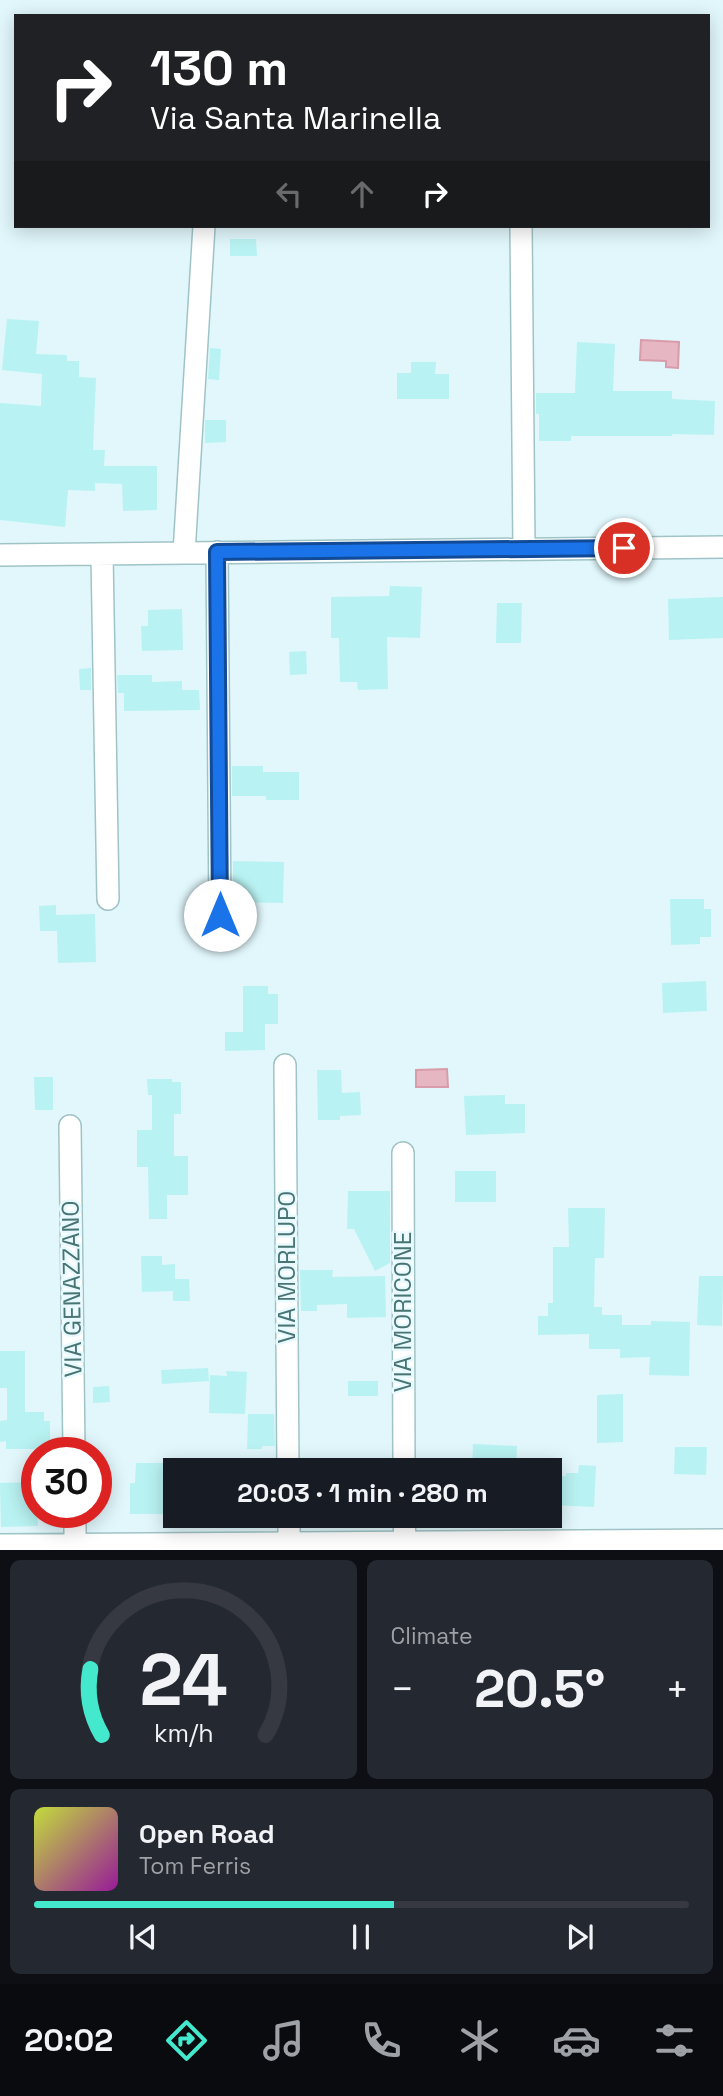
<!DOCTYPE html>
<meta charset="utf-8">
<style>
body{margin:0;font-family:"Space Grotesk",sans-serif;background:#242831;color:#f1f3f6;height:100vh;display:flex;flex-direction:column;font-size:26px;white-space:nowrap}
*{box-sizing:border-box;margin:0}
p{font-size:23px;color:#9ea1a6}
.icon{flex:none;width:38px;height:38px;fill:none;stroke:currentColor;stroke-width:2;stroke-linecap:round;stroke-linejoin:round}
.map{position:relative;height:1550px;overflow:hidden}
.panel{display:flex;flex-direction:column;gap:10px;padding:10px;background:#0d0f14;flex:1}
.panel>*{flex:none}
.banner{position:absolute;left:14px;top:14px;width:696px;height:214px;border-radius:0px;box-shadow:0 4px 18px #0003;background:#202124;color:#fff;overflow:hidden}
.speed{position:absolute;left:21px;top:1437px;display:flex;gap:14px;font-size:35px;font-weight:700;text-align:center}
.speed>*{display:grid;place-content:center;width:91px;height:91px;border-radius:50%;background:#171b24;box-shadow:0 4px 18px #0003;line-height:1}
.speed .limit{border:10px solid #d22;background:#fff;color:#111}
.pin{position:absolute;display:grid;place-items:center;width:60px;height:60px;color:#fff;margin:-30px;border:4px solid #fff;border-radius:50%;box-shadow:0 2px 7px #0007}
.me{position:absolute;width:77px;margin:-38px;rotate:0deg;stroke-linejoin:round;filter:drop-shadow(0 0 5px #0008)}
.turn{display:flex;align-items:center;gap:24px;height:147px;padding:0 21px;font-size:32px}
.turn .icon{width:91px;height:91px;stroke-width:2.5}
.turn b{display:block;font-size:49px;line-height:60px}
.lanes{display:flex;align-items:center;height:66px;padding:0 21px;background:#0003;justify-content:center;gap:35px;direction:ltr}
.lanes .off{opacity:.35}
.big{font-size:52px;font-weight:600;line-height:1.1}
.panel .card{flex:1;display:flex;flex-direction:column;justify-content:center;gap:10px;min-width:0;padding:0 24px;border-radius:10px;background:#242831}
.panel .dial{align-items:center;gap:0}
.dial svg{height:182px;overflow:visible;fill:none;stroke:#363941;stroke-width:7;stroke-linecap:round;text-anchor:middle}
.dial text{fill:#f1f3f6;stroke:none}
.song{display:flex;align-items:center;gap:21px}
.cover{width:84px;height:84px;border-radius:10px;background:linear-gradient(135deg,hsl(70 70% 55%),hsl(300 70% 35%))}
.played{height:7px;border-radius:4px;background:linear-gradient(90deg,#44e9cd 55%,#363941 55%)}
.keys{display:flex;justify-content:space-around;direction:ltr}
.heat{display:flex;justify-content:space-between;align-items:center;font-size:38px;direction:ltr}
.panel .tiles{flex:1;display:grid;gap:10px;grid-template-columns:1fr 1fr}
.card:last-child{grid-column:span 2}
.trip{position:absolute;left:163px;top:1458px;width:399px;height:70px;border-radius:0px;background:#171b24;box-shadow:0 4px 18px #0003;font-weight:600;line-height:70px;text-align:center}
.tab-bar{display:flex;height:112px;justify-content:space-around;align-items:center;background:#090b0e;color:#9ea1a6}
.tab-bar .icon{width:49px;height:49px}
.tab-bar .current{color:#44e9cd}
.tab-bar b{font-size:32px;color:#f1f3f6}
.map>svg:first-child{display:block}
.water{fill:#e6b6c2;stroke:#d89caa;stroke-width:2}
.building{fill:#b9f2f2}
.lines{fill:none;stroke-linecap:round;stroke-linejoin:round}
.minor-casing{stroke:#a0c4c6;stroke-width:24}
.minor{stroke:#fff;stroke-width:21}
.route-casing{stroke:#114b97;stroke-width:18}
.route{stroke:#1a73e8;stroke-width:12}
.labels{text-anchor:middle;stroke-width:5;stroke-linejoin:round;paint-order:stroke}
.street-label{font-size:24px;fill:#487472;stroke:#e8faff}
</style>
<div class="map">
<svg width="723" height="1550" viewBox="0 0 723 1550">
<rect width="100%" height="100%" fill="#e1f7fc"/>
<path class="water" d="M 641,340 L 679,342 L 678,368 L 666,367 L 666,361 L 640,360 Z
M 447,1069 L 448,1087 L 416,1087 L 416,1070 Z"/>
<path class="building" d="M 230,239 L 256,239 L 257,256 L 230,256 Z
M 7,319 L 39,321 L 36,354 L 67,355 L 67,361 L 79,361 L 79,377 L 96,378 L 93,450 L 105,450 L 104,466 L 157,466 L 157,510 L 123,511 L 122,484 L 95,483 L 95,491 L 68,490 L 65,527 L 0,520 L 0,403 L 41,406 L 42,374 L 2,370 Z
M 577,342 L 615,344 L 613,391 L 672,391 L 672,399 L 715,401 L 714,435 L 672,434 L 672,436 L 571,436 L 571,441 L 539,441 L 539,414 L 536,414 L 536,393 L 575,393 Z
M 210,348 L 221,349 L 219,380 L 208,379 Z
M 411,362 L 436,362 L 435,374 L 449,374 L 449,399 L 397,399 L 397,373 L 411,373 Z
M 205,420 L 226,420 L 226,442 L 205,443 Z
M 390,586 L 422,587 L 420,638 L 387,637 L 388,689 L 358,690 L 357,682 L 340,682 L 339,638 L 331,638 L 331,597 L 389,596 Z
M 723,597 L 723,638 L 669,640 L 668,599 Z
M 497,603 L 522,603 L 521,643 L 496,643 Z
M 182,609 L 183,650 L 142,651 L 141,626 L 148,626 L 148,610 Z
M 306,651 L 307,674 L 290,675 L 289,652 Z
M 91,668 L 91,690 L 80,690 L 79,669 Z
M 117,675 L 152,675 L 152,682 L 182,681 L 182,690 L 199,690 L 200,710 L 124,711 L 124,693 L 118,693 Z
M 232,766 L 263,766 L 263,772 L 299,772 L 299,800 L 266,800 L 266,796 L 232,796 Z
M 233,861 L 284,862 L 283,903 L 233,902 Z
M 670,899 L 704,899 L 704,909 L 711,909 L 711,937 L 700,937 L 700,944 L 671,945 Z
M 56,905 L 56,915 L 95,914 L 96,962 L 58,963 L 57,931 L 40,931 L 39,906 Z
M 706,981 L 707,1011 L 663,1013 L 662,983 Z
M 243,986 L 268,986 L 268,994 L 278,994 L 278,1024 L 265,1024 L 265,1050 L 225,1051 L 225,1032 L 243,1032 Z
M 317,1070 L 341,1070 L 342,1093 L 360,1092 L 361,1115 L 340,1116 L 340,1120 L 318,1120 Z
M 34,1077 L 53,1077 L 53,1110 L 35,1110 Z
M 147,1079 L 172,1079 L 172,1082 L 181,1082 L 181,1114 L 174,1114 L 174,1156 L 188,1156 L 188,1195 L 167,1195 L 167,1219 L 149,1219 L 148,1167 L 137,1167 L 137,1130 L 152,1130 L 152,1095 L 148,1095 Z
M 505,1095 L 505,1104 L 525,1104 L 525,1133 L 466,1135 L 464,1096 Z
M 455,1171 L 496,1171 L 496,1202 L 455,1202 Z
M 348,1191 L 390,1191 L 390,1263 L 375,1271 L 354,1229 L 347,1229 Z
M 568,1208 L 605,1208 L 604,1258 L 595,1258 L 594,1307 L 602,1307 L 602,1315 L 622,1315 L 622,1325 L 651,1325 L 651,1321 L 690,1322 L 689,1376 L 649,1375 L 650,1357 L 620,1358 L 620,1349 L 589,1349 L 589,1334 L 538,1335 L 538,1316 L 548,1316 L 548,1303 L 553,1303 L 553,1247 L 569,1247 Z
M 141,1256 L 162,1256 L 162,1265 L 175,1264 L 175,1279 L 189,1279 L 190,1301 L 173,1301 L 173,1291 L 142,1292 Z
M 300,1270 L 333,1270 L 332,1277 L 385,1276 L 386,1317 L 347,1318 L 347,1304 L 317,1305 L 317,1311 L 301,1311 Z
M 699,1276 L 723,1276 L 722,1326 L 697,1325 Z
M 0,1351 L 25,1351 L 25,1412 L 44,1412 L 44,1421 L 50,1421 L 50,1449 L 6,1449 L 6,1441 L 0,1442 L 0,1421 L 7,1420 L 7,1388 L 0,1388 Z
M 208,1368 L 209,1381 L 162,1384 L 161,1370 Z
M 226,1371 L 247,1372 L 245,1414 L 209,1413 L 210,1375 L 227,1376 Z
M 348,1381 L 378,1381 L 378,1396 L 348,1396 Z
M 109,1386 L 110,1402 L 93,1403 L 93,1387 Z
M 623,1394 L 623,1442 L 597,1443 L 597,1395 Z
M 248,1414 L 274,1414 L 275,1446 L 262,1446 L 262,1449 L 247,1449 Z
M 473,1444 L 517,1446 L 516,1470 L 472,1470 Z
M 675,1447 L 707,1447 L 706,1475 L 674,1474 Z
M 136,1463 L 171,1463 L 171,1514 L 130,1514 L 130,1483 L 135,1483 Z
M 579,1465 L 596,1466 L 594,1507 L 550,1505 L 550,1485 L 552,1486 L 553,1476 L 566,1476 L 566,1473 L 578,1473 Z
M 36,1482 L 38,1526 L 1,1527 L 0,1483 Z"/>
<g class="lines">
<defs>
<path id="minor" d="M 521,226 L 524,549
M 217,552 L 220,914
M 184,553 L 204,226
M 102,554 L 108,899
M 0,555 L 723,547
M 285,1065 L 288,1470
M 70,1126 L 74,1452
M 403,1153 L 404,1470
M 75,1512 L 75,1545
M 289,1516 L 289,1543
M 404,1516 L 405,1542
M 0,1545 L 723,1540"/>
</defs>
<use href="#minor" class="minor-casing"/>
<use href="#minor" class="minor"/>
</g>
<g class="lines">
<defs>
<path id="route" d="M 220,915 L 217,552 L 624,548"/>
</defs>
<use href="#route" class="route-casing"/>
<use href="#route" class="route"/>
</g>
<g class="labels">
<g class="street-label">
<text transform="translate(287 1267) rotate(-90)" y="8">VIA MORLUPO</text>
<text transform="translate(72 1289) rotate(-91)" y="8">VIA GENAZZANO</text>
<text transform="translate(403 1312) rotate(-90)" y="8">VIA MORICONE</text>
</g>
</g>
</svg>
<div class="speed"><div class="limit">30</div></div>
<div class="pin" style="left:624px;top:548px;background:#d93025"><svg class="icon" aria-label="arrive" viewBox="0 0 24 24"><path d="M6 21V4h12l-3 4 3 4H6"/></svg></div>
<svg class="me" style="left:220px;top:915px" viewBox="-20 -20 40 40"><circle r="19" fill="#fff"/><path d="M0-13L10 11 0 6-10 11z" fill="#1a73e8"/></svg>
<div class="trip">20:03 · 1 min · 280 m</div>
<div class="banner">
<div class="turn"><svg class="icon" aria-label="right" viewBox="0 0 24 24"><path d="M7 20v-9h11M14 6l5 5-5 5"/></svg><div><b>130 m</b>Via Santa Marinella</div></div>
<div class="lanes"><svg class="icon off" aria-label="left" viewBox="0 0 24 24"><path d="M17 20v-9H6M10 6l-5 5 5 5"/></svg><svg class="icon off" aria-label="ahead" viewBox="0 0 24 24"><path d="M12 20V5M6 11l6-6 6 6"/></svg><svg class="icon" aria-label="right" viewBox="0 0 24 24"><path d="M7 20v-9h11M14 6l5 5-5 5"/></svg></div>
</div>
</div>
<section class="panel">
<div class="tiles">
<div class="card dial"><svg viewBox="0 0 100 80">
<path d="M14 69A42 42 0 1 1 86 69"/>
<path d="M14 69A42 42 0 0 1 9 40" stroke="#44e9cd"/>
<text x="50" y="56" font-size="32" font-weight="700">24</text>
<text x="50" y="72" font-size="11">km/h</text>
</svg></div>
<div class="card"><p>Climate</p>
<div class="heat"><a>−</a><b class="big">20.5°</b><a>+</a></div>
</div>
<div class="card">
<div class="song"><i class="cover"></i><div><b>Open Road</b><p>Tom Ferris</p></div></div>
<div class="played"></div>
<div class="keys"><svg class="icon" aria-label="previous" viewBox="0 0 24 24"><path d="M18 5L8 12l10 7zM5 5v14"/></svg><svg class="icon" aria-label="pause" viewBox="0 0 24 24"><path d="M8 5v14M16 5v14"/></svg><svg class="icon" aria-label="next" viewBox="0 0 24 24"><path d="M6 5l10 7-10 7zM19 5v14"/></svg></div>
</div>
</div>
</section>
<nav class="tab-bar">
<b>20:02</b>
<svg class="icon current" aria-label="directions" viewBox="0 0 24 24"><path d="M12 3l9 9-9 9-9-9zM9 14v-3h6M13 9l2 2-2 2"/></svg>
<svg class="icon" aria-label="music" viewBox="0 0 24 24"><path d="M9 18V5l10-2v13"/><circle cx="6" cy="18" r="3"/><circle cx="16" cy="16" r="3"/></svg>
<svg class="icon" aria-label="phone" viewBox="0 0 24 24"><path d="M5 4h4l2 5-3 2q2 4 5 5l2-3 5 2v4C11 20 4 13 5 4z"/></svg>
<svg class="icon" aria-label="climate" viewBox="0 0 24 24"><path d="M12 3v18M4 7l16 10M4 17L20 7"/></svg>
<svg class="icon" aria-label="car" viewBox="0 0 24 24"><path d="M5 17H2v-5l4-1 3-4h7l3 4 3 1v5h-3M9 17h6M6 11h13"/><circle cx="7" cy="17" r="2"/><circle cx="17" cy="17" r="2"/></svg>
<svg class="icon" aria-label="filters" viewBox="0 0 24 24"><path d="M4 7h16M4 17h16"/><circle cx="9" cy="7" r="2"/><circle cx="15" cy="17" r="2"/></svg>
</nav>
